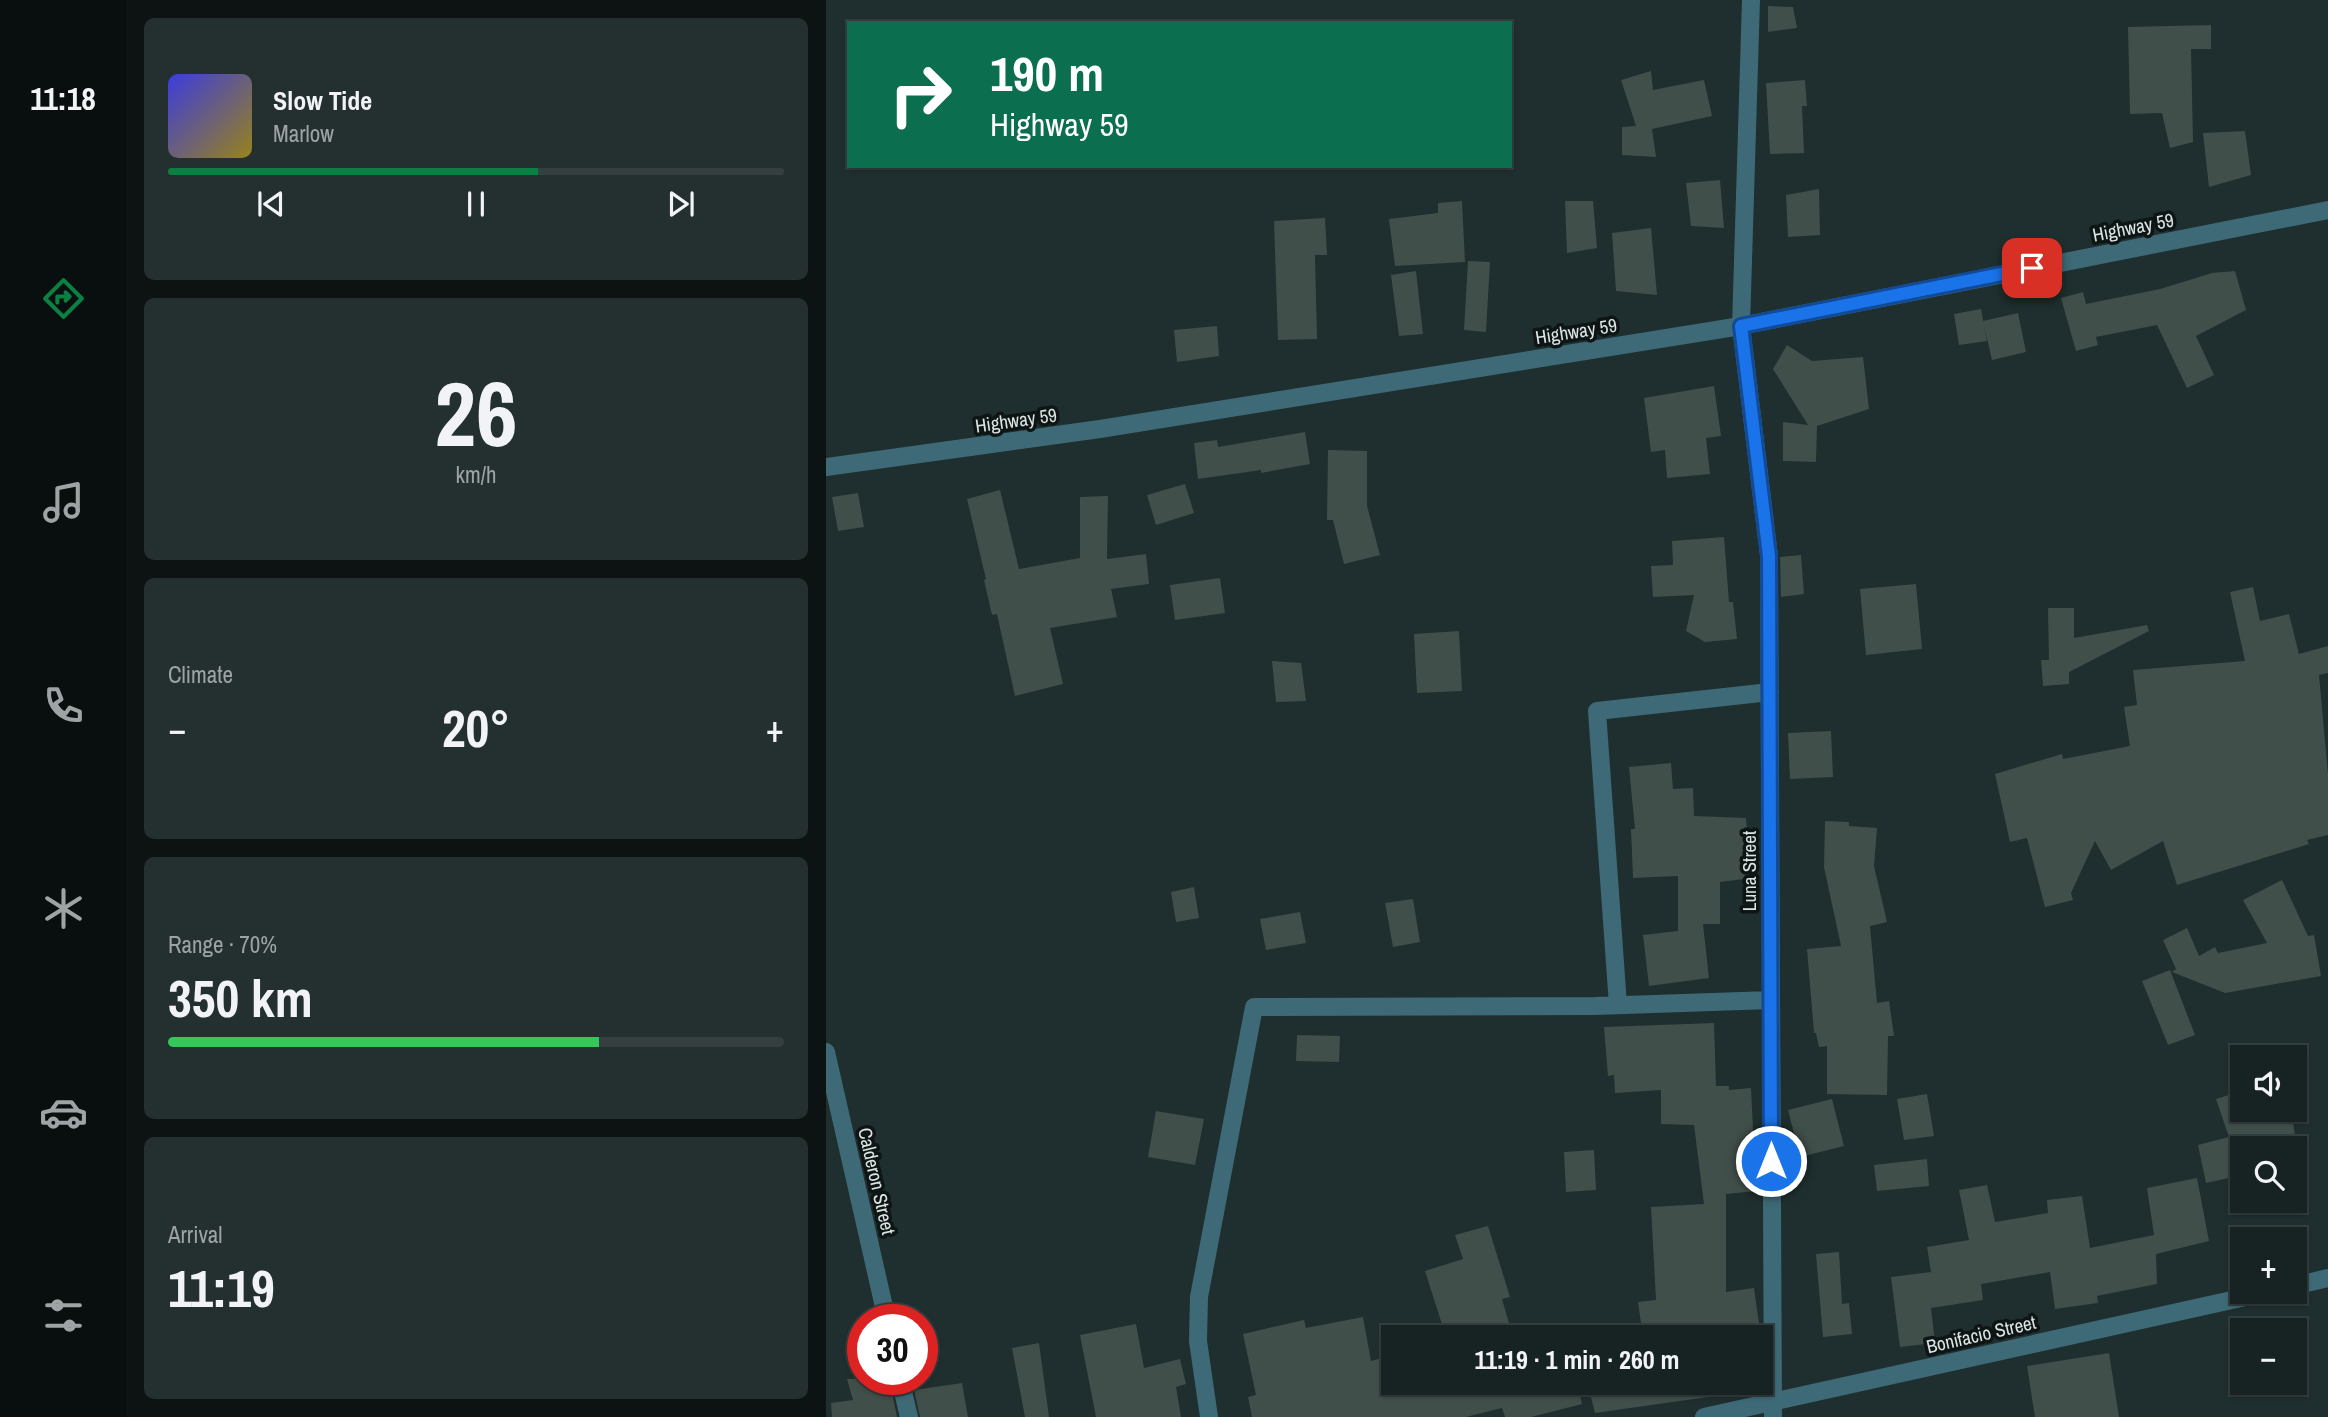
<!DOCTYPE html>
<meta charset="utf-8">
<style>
body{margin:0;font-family:"Archivo Narrow",sans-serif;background:#242f2f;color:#f1f3f6;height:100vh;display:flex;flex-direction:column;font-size:26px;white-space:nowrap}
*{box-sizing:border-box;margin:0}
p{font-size:23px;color:#9ea4a5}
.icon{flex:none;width:38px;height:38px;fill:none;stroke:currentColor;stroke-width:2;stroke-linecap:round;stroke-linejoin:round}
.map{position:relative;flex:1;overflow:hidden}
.drawer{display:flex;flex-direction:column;gap:18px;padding:18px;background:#0d1313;width:700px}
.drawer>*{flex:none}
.guide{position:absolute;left:21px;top:21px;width:665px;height:147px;border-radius:0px;box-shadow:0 2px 5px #0004,0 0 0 2px #363f40;background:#0b6e4f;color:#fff;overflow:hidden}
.controls{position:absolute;left:1404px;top:1045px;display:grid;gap:14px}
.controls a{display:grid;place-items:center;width:77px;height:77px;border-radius:0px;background:#172222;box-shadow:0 2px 5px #0004,0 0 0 2px #363f40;font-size:35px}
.speed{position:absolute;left:21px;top:1304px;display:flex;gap:14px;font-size:35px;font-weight:700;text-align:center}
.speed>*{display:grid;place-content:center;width:91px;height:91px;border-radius:50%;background:#172222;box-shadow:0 2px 5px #0004,0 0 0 2px #363f40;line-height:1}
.speed .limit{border:10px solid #d22;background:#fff;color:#111}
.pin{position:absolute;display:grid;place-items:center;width:60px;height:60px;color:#fff;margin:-30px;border-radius:14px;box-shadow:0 4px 10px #0006}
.me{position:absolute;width:77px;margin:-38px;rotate:0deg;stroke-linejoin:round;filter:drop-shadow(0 0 5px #0008)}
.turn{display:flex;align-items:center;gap:24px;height:147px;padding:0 28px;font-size:32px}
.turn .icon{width:91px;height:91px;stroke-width:2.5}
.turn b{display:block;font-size:49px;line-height:60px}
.big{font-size:52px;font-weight:800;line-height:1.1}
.drawer .widget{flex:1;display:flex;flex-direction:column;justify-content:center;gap:10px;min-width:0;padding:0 24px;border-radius:10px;background:#242f2f}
.drawer .dial{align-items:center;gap:0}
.dial b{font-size:91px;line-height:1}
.song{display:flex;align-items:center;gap:21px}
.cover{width:84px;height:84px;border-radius:10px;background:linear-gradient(135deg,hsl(240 70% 55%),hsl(50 70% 35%))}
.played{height:7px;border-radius:4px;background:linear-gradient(90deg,#0b8043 60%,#363f40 60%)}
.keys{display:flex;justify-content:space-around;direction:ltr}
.heat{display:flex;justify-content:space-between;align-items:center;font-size:38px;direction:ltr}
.charge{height:10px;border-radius:5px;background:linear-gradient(90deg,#34c759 70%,#363f40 0)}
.trip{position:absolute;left:555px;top:1325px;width:392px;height:70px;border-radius:0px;background:#172222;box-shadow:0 2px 5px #0004,0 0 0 2px #363f40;font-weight:800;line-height:70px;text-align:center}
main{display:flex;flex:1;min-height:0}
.tab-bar{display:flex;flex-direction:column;width:126px;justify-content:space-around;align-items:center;background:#090e0e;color:#9ea4a5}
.tab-bar .icon{width:49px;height:49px}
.tab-bar .selected{color:#0b8043}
.tab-bar b{font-size:32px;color:#f1f3f6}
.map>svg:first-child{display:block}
.building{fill:#414f4b}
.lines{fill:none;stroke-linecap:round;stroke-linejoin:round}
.minor{stroke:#3d6a76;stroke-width:18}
.tertiary{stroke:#3d6a76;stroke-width:18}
.route-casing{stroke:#114b97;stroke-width:18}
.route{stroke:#1a73e8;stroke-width:12}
.labels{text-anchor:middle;stroke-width:7;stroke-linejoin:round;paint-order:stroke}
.street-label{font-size:19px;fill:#dce5e5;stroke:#0e1515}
</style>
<main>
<nav class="tab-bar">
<b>11:18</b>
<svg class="icon selected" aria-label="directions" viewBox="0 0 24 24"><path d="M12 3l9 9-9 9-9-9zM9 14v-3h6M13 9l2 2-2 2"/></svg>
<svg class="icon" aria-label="music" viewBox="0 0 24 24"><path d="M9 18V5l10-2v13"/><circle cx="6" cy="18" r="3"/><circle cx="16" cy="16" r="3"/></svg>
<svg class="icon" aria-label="phone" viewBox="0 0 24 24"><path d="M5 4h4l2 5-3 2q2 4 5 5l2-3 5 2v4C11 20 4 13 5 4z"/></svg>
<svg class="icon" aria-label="climate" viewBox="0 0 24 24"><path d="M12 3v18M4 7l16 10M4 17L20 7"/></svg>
<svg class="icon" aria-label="car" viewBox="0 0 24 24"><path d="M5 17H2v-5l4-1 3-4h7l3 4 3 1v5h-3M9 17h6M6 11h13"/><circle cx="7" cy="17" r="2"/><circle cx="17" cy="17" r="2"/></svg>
<svg class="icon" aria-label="filters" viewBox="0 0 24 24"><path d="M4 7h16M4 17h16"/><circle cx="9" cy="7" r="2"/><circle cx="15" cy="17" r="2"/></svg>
</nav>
<section class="drawer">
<div class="widget">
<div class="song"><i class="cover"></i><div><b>Slow Tide</b><p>Marlow</p></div></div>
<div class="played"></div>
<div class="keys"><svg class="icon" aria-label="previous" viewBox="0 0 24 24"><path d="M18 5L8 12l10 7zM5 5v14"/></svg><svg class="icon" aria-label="pause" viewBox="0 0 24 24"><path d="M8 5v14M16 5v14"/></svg><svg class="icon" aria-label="next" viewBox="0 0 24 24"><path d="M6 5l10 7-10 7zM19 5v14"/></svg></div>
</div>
<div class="widget dial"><b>26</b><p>km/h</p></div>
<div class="widget"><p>Climate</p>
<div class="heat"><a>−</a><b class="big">20°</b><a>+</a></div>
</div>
<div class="widget"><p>Range · 70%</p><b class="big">350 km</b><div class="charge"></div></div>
<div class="widget"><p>Arrival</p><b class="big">11:19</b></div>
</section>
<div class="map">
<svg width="1502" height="1417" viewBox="0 0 1502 1417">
<rect width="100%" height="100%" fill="#1f2e2e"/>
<path class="building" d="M 942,6 L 967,7 L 971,28 L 942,32 Z
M 1385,25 L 1385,49 L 1365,49 L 1367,142 L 1344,148 L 1336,113 L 1304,114 L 1302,27 Z
M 825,71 L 827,90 L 878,80 L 886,116 L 826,129 L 830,157 L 796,155 L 796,127 L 810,126 L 795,80 Z
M 979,80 L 981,106 L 976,106 L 978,153 L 944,154 L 940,83 Z
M 1419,131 L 1425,175 L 1383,187 L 1377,133 Z
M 894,180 L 898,228 L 865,226 L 860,183 Z
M 993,189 L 994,235 L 962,237 L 960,195 Z
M 636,201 L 639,262 L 569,266 L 563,219 L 612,213 L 612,203 Z
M 739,201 L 767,201 L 771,248 L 741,253 Z
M 499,218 L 501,255 L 489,255 L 491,339 L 452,340 L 448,221 Z
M 825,228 L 831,295 L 790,291 L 786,233 Z
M 642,261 L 664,262 L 660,332 L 638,330 Z
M 590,271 L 597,334 L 573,336 L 565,275 Z
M 1409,271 L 1420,310 L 1370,336 L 1388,375 L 1361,388 L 1331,325 L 1270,337 L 1272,345 L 1250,351 L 1235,298 L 1257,292 L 1260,304 L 1334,289 L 1386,273 Z
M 1155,309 L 1161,341 L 1133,345 L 1128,314 Z
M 1192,313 L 1200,352 L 1166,360 L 1157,321 Z
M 391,326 L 393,356 L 351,362 L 348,330 Z
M 961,345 L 986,361 L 1037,357 L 1043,409 L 991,426 L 990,462 L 957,461 L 957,422 L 982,425 L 947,369 Z
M 888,386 L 895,436 L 880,438 L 884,474 L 841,478 L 839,450 L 825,452 L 818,398 Z
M 479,432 L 484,464 L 435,473 L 435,470 L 372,479 L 368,443 L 391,440 L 392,447 Z
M 502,450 L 541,451 L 541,506 L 554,555 L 518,564 L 507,520 L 501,520 Z
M 359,484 L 368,513 L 330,525 L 321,495 Z
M 174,490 L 193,569 L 254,558 L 254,497 L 282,496 L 281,559 L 320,554 L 323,584 L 285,589 L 291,617 L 224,628 L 237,684 L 189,696 L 171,614 L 166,615 L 158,580 L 160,579 L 141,499 Z
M 32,493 L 38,527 L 12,531 L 6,497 Z
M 898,537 L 903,602 L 907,602 L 911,639 L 879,642 L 860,631 L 868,595 L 827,597 L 825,566 L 847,565 L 846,541 Z
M 975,555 L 978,594 L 955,597 L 954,557 Z
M 394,578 L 399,613 L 349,620 L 344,585 Z
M 1090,584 L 1096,649 L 1040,655 L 1034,589 Z
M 1427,587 L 1434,621 L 1463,614 L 1473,654 L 1502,646 L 1502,673 L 1493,675 L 1502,774 L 1502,835 L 1481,840 L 1483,844 L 1351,885 L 1337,841 L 1285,870 L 1269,841 L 1245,893 L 1247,900 L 1219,907 L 1201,838 L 1184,842 L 1169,774 L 1236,754 L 1237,759 L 1304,746 L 1298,707 L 1311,705 L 1307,670 L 1419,661 L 1404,592 Z
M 1222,608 L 1248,608 L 1248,638 L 1321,625 L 1323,631 L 1243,672 L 1243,684 L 1217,686 L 1215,660 L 1223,660 Z
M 633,631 L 636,691 L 591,693 L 588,634 Z
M 446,661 L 475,663 L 480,701 L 450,702 Z
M 1005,731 L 1007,777 L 964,779 L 962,733 Z
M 845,763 L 847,789 L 867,788 L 868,816 L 920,818 L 925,878 L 894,882 L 894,924 L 877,924 L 883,978 L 823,986 L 817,935 L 852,931 L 852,876 L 807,878 L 805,829 L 809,829 L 803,767 Z
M 999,821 L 1023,822 L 1023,826 L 1051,828 L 1048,866 L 1061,922 L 1044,926 L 1051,1003 L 1063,1001 L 1068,1036 L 1062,1036 L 1061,1095 L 1001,1094 L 1001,1046 L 993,1047 L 990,1033 L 988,1033 L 981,949 L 1015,946 L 998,867 Z
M 1456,880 L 1482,936 L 1488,935 L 1495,976 L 1399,993 L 1346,972 L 1350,969 L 1337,940 L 1361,928 L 1373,956 L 1389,947 L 1392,953 L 1441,943 L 1417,900 Z
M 368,887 L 373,918 L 350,922 L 345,892 Z
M 587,899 L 594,942 L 567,947 L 559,903 Z
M 474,912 L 480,943 L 440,950 L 434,919 Z
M 1344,970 L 1369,1035 L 1342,1045 L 1316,981 Z
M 888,1023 L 890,1086 L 903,1086 L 903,1090 L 925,1088 L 930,1191 L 900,1194 L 900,1292 L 928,1288 L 933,1324 L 931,1324 L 932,1337 L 817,1337 L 812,1302 L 830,1300 L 825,1207 L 878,1204 L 868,1125 L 835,1124 L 835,1090 L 789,1093 L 788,1075 L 782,1076 L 778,1027 Z
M 471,1035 L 514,1036 L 513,1062 L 470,1061 Z
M 1416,1091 L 1416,1110 L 1432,1110 L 1436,1121 L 1466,1116 L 1471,1148 L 1416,1148 L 1416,1175 L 1380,1183 L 1372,1145 L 1403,1137 L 1390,1099 Z
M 1101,1094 L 1108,1136 L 1078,1140 L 1071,1099 Z
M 1006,1099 L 1018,1146 L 974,1157 L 962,1110 Z
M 330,1111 L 378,1119 L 369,1165 L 322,1157 Z
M 768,1150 L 770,1190 L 740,1192 L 738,1152 Z
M 1101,1159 L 1103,1186 L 1051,1191 L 1048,1165 Z
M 1371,1178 L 1383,1241 L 1330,1254 L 1331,1284 L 1271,1296 L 1272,1303 L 1229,1309 L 1224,1272 L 1155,1284 L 1157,1300 L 1105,1308 L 1109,1343 L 1074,1347 L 1065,1277 L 1105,1272 L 1101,1247 L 1143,1240 L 1133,1190 L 1161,1185 L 1169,1222 L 1222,1213 L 1221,1200 L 1256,1196 L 1264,1248 L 1328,1235 L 1321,1188 Z
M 662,1226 L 684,1297 L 676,1299 L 687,1337 L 620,1337 L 599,1271 L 637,1259 L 629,1235 Z
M 1013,1252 L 1016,1304 L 1023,1303 L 1026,1334 L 997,1337 L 990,1254 Z
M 537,1317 L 545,1361 L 567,1355 L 567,1382 L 751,1382 L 756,1404 L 705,1417 L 679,1417 L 676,1408 L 640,1417 L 426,1417 L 422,1397 L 430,1395 L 417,1334 L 478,1320 L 480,1328 Z
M 310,1324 L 318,1368 L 354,1359 L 360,1384 L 350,1387 L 355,1417 L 270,1417 L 254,1335 Z
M 213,1343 L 223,1417 L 199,1417 L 186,1348 Z
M 1283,1353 L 1293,1417 L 1209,1417 L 1201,1366 Z
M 21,1379 L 63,1379 L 71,1417 L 6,1417 L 5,1403 L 27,1400 Z
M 786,1382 L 881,1382 L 882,1397 L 769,1413 L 763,1389 Z
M 136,1383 L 142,1417 L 94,1417 L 88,1390 Z"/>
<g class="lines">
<path class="minor" d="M 925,0 L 915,326 L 943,556 L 947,1417
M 792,1005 L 771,711 L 944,692
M 0,1052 L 61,1320
M 1468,1286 L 1502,1278
M 74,1379 L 83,1417
M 383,1417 L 372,1341 L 373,1297 L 428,1007 L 769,1006 L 945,1000
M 878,1417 L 1442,1292"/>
<path class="tertiary" d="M 0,467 L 274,429 L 915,326 L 1502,210"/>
</g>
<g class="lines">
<defs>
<path id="route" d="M 945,1161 L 943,556 L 915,326 L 1206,268"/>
</defs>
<use href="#route" class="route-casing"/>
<use href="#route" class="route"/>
</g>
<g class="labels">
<g class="street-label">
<text transform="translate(1307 227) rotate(-11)" y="7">Highway 59</text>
<text transform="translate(750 331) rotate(-9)" y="7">Highway 59</text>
<text transform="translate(190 420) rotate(-8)" y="7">Highway 59</text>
<text transform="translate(923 871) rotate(-90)" y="7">Luna Street</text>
<text transform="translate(51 1181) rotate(77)" y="7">Calderon Street</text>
<text transform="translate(1155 1334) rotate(-13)" y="7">Bonifacio Street</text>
</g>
</g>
</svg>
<div class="controls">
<a><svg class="icon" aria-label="sound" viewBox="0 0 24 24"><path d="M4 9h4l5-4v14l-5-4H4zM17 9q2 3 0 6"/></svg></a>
<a><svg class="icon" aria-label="search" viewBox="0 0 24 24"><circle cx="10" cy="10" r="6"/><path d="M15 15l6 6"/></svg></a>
<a>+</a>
<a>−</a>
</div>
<div class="speed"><div class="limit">30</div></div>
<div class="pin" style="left:1206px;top:268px;background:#d93025"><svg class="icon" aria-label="arrive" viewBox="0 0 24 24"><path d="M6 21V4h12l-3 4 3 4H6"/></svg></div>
<svg class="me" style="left:945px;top:1161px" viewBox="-20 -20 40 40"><circle r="17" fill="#1a73e8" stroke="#fff" stroke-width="3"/><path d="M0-11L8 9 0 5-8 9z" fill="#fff"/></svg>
<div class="trip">11:19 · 1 min · 260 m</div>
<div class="guide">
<div class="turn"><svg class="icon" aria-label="right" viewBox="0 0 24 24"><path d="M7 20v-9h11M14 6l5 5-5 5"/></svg><div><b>190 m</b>Highway 59</div></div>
</div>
</div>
</main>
